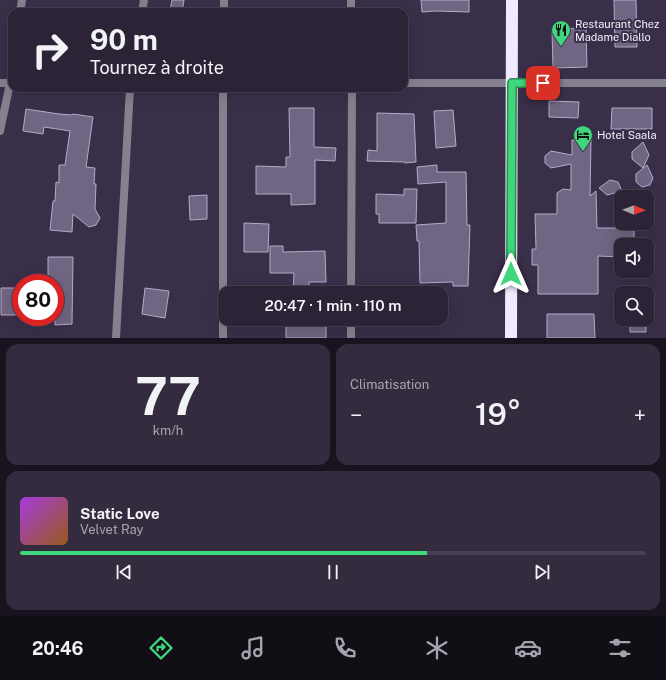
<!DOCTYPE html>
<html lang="fr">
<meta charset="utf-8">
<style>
body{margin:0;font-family:"Public Sans",sans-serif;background:#342b3f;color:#f1f3f6;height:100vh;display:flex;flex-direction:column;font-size:15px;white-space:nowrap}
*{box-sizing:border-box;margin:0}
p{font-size:13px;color:#a6a4ad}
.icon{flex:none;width:22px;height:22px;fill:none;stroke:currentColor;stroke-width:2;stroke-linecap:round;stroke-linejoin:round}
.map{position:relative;height:338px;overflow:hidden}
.details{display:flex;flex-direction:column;gap:6px;padding:6px;background:#18131e;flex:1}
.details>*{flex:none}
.hud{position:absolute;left:8px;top:8px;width:400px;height:84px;border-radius:12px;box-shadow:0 4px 16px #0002,0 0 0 1px #484052;background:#2c2337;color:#f1f3f6;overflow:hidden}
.needle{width:26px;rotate:91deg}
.buttons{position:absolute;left:614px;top:190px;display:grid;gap:8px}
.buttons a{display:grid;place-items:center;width:40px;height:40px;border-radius:8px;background:#2c2337;box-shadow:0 4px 16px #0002,0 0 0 1px #484052;font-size:20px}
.speed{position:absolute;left:12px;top:274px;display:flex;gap:8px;font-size:20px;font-weight:700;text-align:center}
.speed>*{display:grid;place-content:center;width:52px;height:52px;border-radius:50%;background:#2c2337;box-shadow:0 4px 16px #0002,0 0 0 1px #484052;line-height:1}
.speed .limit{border:6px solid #d22;background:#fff;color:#111}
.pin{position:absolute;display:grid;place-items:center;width:34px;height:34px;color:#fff;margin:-17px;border-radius:8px;box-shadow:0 2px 6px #0006}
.me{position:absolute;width:44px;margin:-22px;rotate:0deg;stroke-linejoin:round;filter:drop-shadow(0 0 3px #0008)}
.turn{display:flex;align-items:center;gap:14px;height:84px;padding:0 16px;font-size:18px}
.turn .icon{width:52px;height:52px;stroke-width:2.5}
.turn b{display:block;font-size:28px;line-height:34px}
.big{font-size:30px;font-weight:600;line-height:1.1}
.details .widget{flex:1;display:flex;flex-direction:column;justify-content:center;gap:6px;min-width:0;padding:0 14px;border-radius:12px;background:#342b3f}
.details .dial{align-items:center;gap:0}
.dial b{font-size:52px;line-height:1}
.song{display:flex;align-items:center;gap:12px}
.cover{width:48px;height:48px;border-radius:6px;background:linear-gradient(135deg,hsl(280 70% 55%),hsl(30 70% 35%))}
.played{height:4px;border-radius:2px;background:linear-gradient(90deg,#40d77c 65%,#484052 65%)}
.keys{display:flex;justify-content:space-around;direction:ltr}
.heat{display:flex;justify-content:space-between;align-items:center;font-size:22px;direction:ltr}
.details .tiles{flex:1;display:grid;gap:6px;grid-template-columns:1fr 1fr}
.widget:last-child{grid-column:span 2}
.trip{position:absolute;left:218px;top:286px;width:230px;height:40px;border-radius:12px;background:#2c2337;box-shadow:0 4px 16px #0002,0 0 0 1px #484052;font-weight:600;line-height:40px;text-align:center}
.menu{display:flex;height:64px;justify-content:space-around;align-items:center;background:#120e16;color:#a6a4ad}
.menu .icon{width:28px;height:28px}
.menu .active{color:#40d77c}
.menu b{font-size:18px;color:#f1f3f6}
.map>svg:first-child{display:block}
.building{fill:#706582;stroke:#b6aaca}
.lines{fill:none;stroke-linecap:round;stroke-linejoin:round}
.street{stroke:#85808d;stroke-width:8}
.highway{stroke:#f1eafe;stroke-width:12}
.route-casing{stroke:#2a8c51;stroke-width:10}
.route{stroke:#40d77c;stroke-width:7}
.labels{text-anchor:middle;stroke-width:4;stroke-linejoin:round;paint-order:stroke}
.poi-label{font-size:11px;fill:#f4effd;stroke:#3a2f49;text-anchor:start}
</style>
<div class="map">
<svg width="666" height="338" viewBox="0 0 666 338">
<rect width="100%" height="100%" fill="#3a2f49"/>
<path class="building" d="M 172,0 L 184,0 L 182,12 L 170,11 Z
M 421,0 L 469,0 L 469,12 L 436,11 L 422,12 Z
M 614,0 L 636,0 L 637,47 L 615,47 Z
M 586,28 L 587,67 L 553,68 L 552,29 Z
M 549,101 L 579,102 L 578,118 L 549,117 Z
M 289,108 L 314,108 L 314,147 L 336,148 L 335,161 L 315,160 L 315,204 L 291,205 L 291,194 L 256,194 L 256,166 L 286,167 L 286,157 L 290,157 Z
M 612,108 L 652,108 L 652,129 L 611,129 Z
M 26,109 L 59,114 L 72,115 L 73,114 L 93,117 L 86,167 L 95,168 L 94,184 L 96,184 L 95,209 L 100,218 L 96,225 L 89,227 L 73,214 L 72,232 L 50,230 L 53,201 L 55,201 L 56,182 L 59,183 L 59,165 L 65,165 L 70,131 L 44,127 L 43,134 L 23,131 Z
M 453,110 L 456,146 L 436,148 L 434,111 Z
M 377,113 L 414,114 L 416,162 L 405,163 L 405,162 L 367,161 L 368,150 L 377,151 Z
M 572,140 L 591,140 L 590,196 L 596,191 L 597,228 L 634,228 L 634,245 L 621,245 L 621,257 L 598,256 L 598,294 L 538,294 L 538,265 L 532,265 L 532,249 L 536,249 L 535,214 L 557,214 L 557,193 L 563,189 L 571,190 L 571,164 L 551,168 L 545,163 L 545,156 L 551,151 L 572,155 Z
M 643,142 L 649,155 L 643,168 L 632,159 L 632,152 Z
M 437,165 L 437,172 L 466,172 L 467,225 L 470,225 L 468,286 L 453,286 L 453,282 L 420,283 L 419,241 L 417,241 L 416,225 L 446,223 L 446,182 L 418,184 L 417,167 Z
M 647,165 L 653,178 L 650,185 L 642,187 L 636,182 L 636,174 Z
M 610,180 L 618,182 L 622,191 L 607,195 L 599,188 Z
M 404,189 L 417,189 L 416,223 L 379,223 L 379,214 L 376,214 L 376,194 L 404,195 Z
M 207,195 L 207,219 L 190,220 L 189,196 Z
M 244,223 L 269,224 L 268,252 L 244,252 Z
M 270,246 L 283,246 L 283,252 L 325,251 L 326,282 L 309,282 L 309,293 L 293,293 L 294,273 L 270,273 Z
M 48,257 L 73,257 L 72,324 L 55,325 L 55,283 L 48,283 Z
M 1,288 L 21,288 L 21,315 L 1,315 Z
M 145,288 L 169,291 L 165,318 L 142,314 Z
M 547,314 L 594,314 L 595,338 L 547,338 Z
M 286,319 L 326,319 L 326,338 L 286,338 Z
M 630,319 L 646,319 L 646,332 L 630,332 Z"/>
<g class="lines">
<path class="street" d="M 351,0 L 351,12
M 20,12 L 22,0
M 142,12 L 144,0
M 224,12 L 224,0
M 0,83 L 12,83
M 404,83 L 666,83
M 0,131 L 12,74
M 351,293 L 352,88
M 116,338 L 130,88
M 223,338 L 223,88
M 351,338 L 351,319"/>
<path class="highway" d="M 511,338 L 512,0"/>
</g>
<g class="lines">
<defs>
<path id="route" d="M 511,274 L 512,83 L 543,83"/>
</defs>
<use href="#route" class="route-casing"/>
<use href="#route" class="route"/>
</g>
<defs>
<symbol id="restaurant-pin" viewBox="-11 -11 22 30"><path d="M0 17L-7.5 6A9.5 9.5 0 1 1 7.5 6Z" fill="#40d77c" stroke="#3a2f49"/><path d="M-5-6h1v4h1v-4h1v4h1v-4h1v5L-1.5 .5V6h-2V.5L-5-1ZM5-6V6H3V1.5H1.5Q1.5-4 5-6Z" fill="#111"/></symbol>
<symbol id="hotel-pin" viewBox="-11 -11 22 30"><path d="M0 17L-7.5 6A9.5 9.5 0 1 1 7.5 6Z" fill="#40d77c" stroke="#3a2f49"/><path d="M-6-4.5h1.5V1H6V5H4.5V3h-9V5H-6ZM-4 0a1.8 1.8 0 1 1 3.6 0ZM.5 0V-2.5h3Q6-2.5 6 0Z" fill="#111"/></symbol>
</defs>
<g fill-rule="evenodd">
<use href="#restaurant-pin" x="550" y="19" width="22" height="30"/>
<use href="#hotel-pin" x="572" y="124" width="22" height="30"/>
</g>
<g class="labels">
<g class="poi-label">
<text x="575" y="28">Restaurant Chez<tspan x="575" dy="13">Madame Diallo</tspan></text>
<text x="597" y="139">Hotel Saala</text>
</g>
</g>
</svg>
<div class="buttons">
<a><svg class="needle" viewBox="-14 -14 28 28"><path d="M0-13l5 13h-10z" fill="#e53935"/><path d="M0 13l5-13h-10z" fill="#a6a4ad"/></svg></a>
<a><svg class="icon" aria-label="sound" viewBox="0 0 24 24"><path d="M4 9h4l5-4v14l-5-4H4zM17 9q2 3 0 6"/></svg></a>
<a><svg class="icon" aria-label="search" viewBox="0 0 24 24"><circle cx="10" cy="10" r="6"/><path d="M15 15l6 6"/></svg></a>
</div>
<div class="speed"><div class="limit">80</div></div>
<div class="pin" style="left:543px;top:83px;background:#d93025"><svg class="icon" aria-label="arrive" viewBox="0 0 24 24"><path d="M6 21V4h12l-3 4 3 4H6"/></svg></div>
<svg class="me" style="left:511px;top:274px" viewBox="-20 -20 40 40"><path d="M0-17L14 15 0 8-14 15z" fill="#40d77c" stroke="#fff" stroke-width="4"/></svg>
<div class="trip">20:47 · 1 min · 110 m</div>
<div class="hud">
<div class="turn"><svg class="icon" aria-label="right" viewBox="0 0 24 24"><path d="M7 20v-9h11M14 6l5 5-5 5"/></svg><div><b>90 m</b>Tournez à droite</div></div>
</div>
</div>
<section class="details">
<div class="tiles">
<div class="widget dial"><b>77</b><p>km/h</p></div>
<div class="widget"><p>Climatisation</p>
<div class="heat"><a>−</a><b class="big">19°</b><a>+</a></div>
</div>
<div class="widget">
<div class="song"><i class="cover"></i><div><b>Static Love</b><p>Velvet Ray</p></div></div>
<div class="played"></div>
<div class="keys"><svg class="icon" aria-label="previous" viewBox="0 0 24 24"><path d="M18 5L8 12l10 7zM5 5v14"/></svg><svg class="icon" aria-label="pause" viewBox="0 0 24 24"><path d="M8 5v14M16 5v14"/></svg><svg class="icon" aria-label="next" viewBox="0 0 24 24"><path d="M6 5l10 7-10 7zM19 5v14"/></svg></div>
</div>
</div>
</section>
<nav class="menu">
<b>20:46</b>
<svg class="icon active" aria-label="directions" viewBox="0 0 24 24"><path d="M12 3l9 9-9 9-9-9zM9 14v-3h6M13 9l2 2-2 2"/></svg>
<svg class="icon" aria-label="music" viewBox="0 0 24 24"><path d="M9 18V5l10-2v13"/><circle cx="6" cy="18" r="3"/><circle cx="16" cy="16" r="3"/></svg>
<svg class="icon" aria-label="phone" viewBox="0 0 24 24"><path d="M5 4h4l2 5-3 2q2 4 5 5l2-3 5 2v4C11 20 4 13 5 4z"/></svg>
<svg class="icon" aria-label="climate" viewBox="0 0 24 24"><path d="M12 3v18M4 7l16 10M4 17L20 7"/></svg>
<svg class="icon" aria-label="car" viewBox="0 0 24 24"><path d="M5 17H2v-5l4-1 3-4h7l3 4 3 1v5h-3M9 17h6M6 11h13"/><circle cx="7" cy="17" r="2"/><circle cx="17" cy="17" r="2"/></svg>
<svg class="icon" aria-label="filters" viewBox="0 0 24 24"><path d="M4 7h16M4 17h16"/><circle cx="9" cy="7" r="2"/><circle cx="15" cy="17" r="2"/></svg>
</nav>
